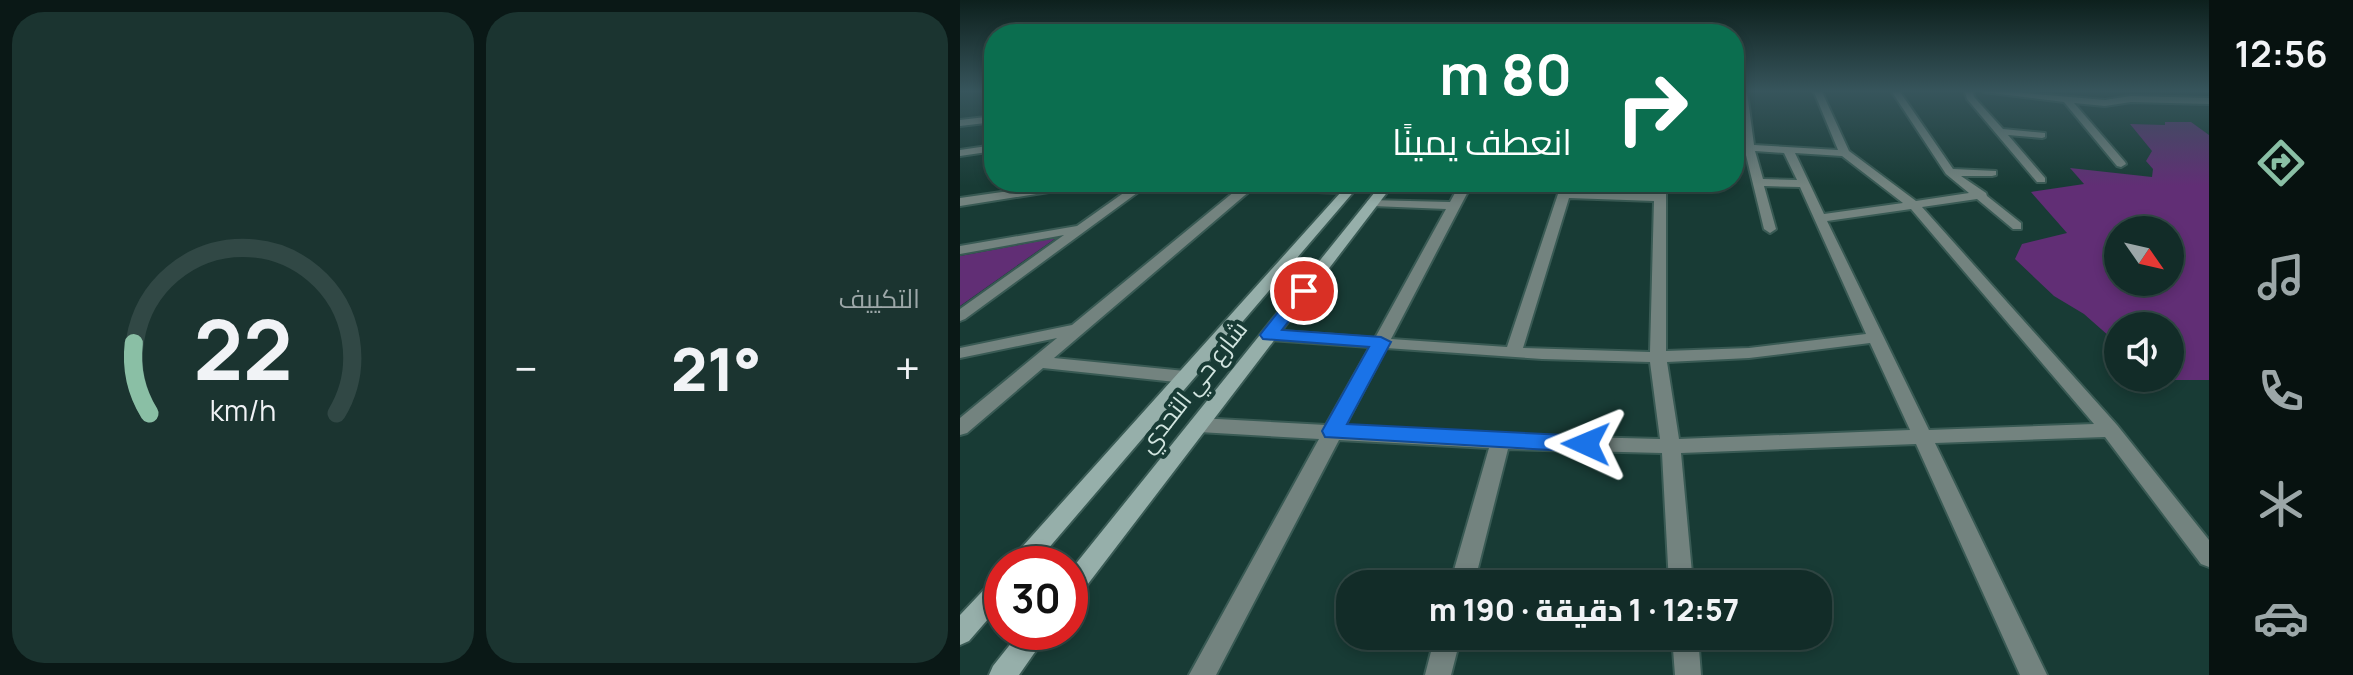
<!DOCTYPE html>
<html lang="ar">
<meta charset="utf-8">
<style>
body{margin:0;font-family:Manrope,Cairo,sans-serif;background:#1b3430;color:#f1f3f6;direction:rtl;height:100vh;display:flex;flex-direction:column;font-size:30px;white-space:nowrap}
*{box-sizing:border-box;margin:0}
p{font-size:26px;color:#9ca7a8}
.icon{flex:none;width:44px;height:44px;fill:none;stroke:currentColor;stroke-width:2;stroke-linecap:round;stroke-linejoin:round}
.map{position:relative;flex:1;overflow:hidden;direction:ltr}
.details{display:flex;flex-direction:column;gap:12px;padding:12px;background:#0a1816;width:960px}
.details>*{flex:none}
.hud{position:absolute;left:24px;top:24px;width:760px;height:168px;border-radius:32px;box-shadow:0 4px 12px #0003,0 0 0 2px #314845;direction:rtl;background:#0b6e4f;color:#fff;overflow:hidden}
.needle{width:52px;rotate:124deg}
.tools{position:absolute;left:1144px;top:216px;display:grid;gap:16px}
.tools a{display:grid;place-items:center;width:80px;height:80px;border-radius:50%;background:#122c28;box-shadow:0 4px 12px #0003,0 0 0 2px #314845;font-size:40px}
.speed{position:absolute;left:24px;top:546px;display:flex;gap:16px;font-size:40px;font-weight:700;text-align:center}
.speed>*{display:grid;place-content:center;width:104px;height:104px;border-radius:50%;background:#122c28;box-shadow:0 4px 12px #0003,0 0 0 2px #314845;line-height:1}
.speed .limit{border:12px solid #d22;background:#fff;color:#111}
.pin{position:absolute;display:grid;place-items:center;width:68px;height:68px;color:#fff;margin:-34px;border:4px solid #fff;border-radius:50%;box-shadow:0 2px 8px #0007}
.me{position:absolute;width:88px;margin:-44px;rotate:271deg;stroke-linejoin:round;filter:drop-shadow(0 0 6px #0008)}
.turn{display:flex;align-items:center;gap:28px;height:168px;padding:0 40px;font-size:36px}
.turn .icon{width:104px;height:104px;stroke-width:2.5}
.turn b{display:block;font-size:56px;line-height:68px}
.big{font-size:60px;font-weight:800;line-height:1.1}
.details .widget{flex:1;display:flex;flex-direction:column;justify-content:center;gap:12px;min-width:0;padding:0 28px;border-radius:32px;background:#1b3430}
.details .dial{align-items:center;gap:0}
.dial svg{height:208px;overflow:visible;fill:none;stroke:#314845;stroke-width:7;stroke-linecap:round;text-anchor:middle}
.dial text{fill:#f1f3f6;stroke:none}
.heat{display:flex;justify-content:space-between;align-items:center;font-size:44px;direction:ltr}
.details .tiles{flex:1;display:grid;gap:12px;grid-template-columns:repeat(2,1fr)}
.trip{position:absolute;left:376px;top:570px;width:496px;height:80px;border-radius:32px;background:#122c28;box-shadow:0 4px 12px #0003,0 0 0 2px #314845;font-weight:800;line-height:80px;text-align:center;direction:rtl}
main{display:flex;flex:1;min-height:0}
.tab-bar{display:flex;flex-direction:column;width:144px;justify-content:space-around;align-items:center;background:#071210;color:#9ca7a8}
.tab-bar .icon{width:56px;height:56px}
.tab-bar .on{color:#8abfa5}
.tab-bar b{font-size:36px;color:#f1f3f6}
.map>svg:first-child{display:block}
.green{fill:#612e75;fill-rule:evenodd}
.lines{fill:none;stroke-linecap:round;stroke-linejoin:round}
.minor-casing{stroke:#395a54;stroke-width:4}
.tertiary-casing{stroke:#395a54;stroke-width:4}
.secondary-casing{stroke:#395a54;stroke-width:4}
.minor{fill:#73837f;fill-rule:evenodd}
.tertiary{fill:#73837f;fill-rule:evenodd}
.secondary{fill:#96afaa;fill-rule:evenodd}
.route{fill:#1a73e8;stroke:#114b97;stroke-width:2}
.labels{text-anchor:middle;stroke-width:8;stroke-linejoin:round;paint-order:stroke}
.street-label{font-size:24px;fill:#d2e5e0;stroke:#183b35}
</style>
<main>
<nav class="tab-bar">
<b>12:56</b>
<svg class="icon on" aria-label="directions" viewBox="0 0 24 24"><path d="M12 3l9 9-9 9-9-9zM9 14v-3h6M13 9l2 2-2 2"/></svg>
<svg class="icon" aria-label="music" viewBox="0 0 24 24"><path d="M9 18V5l10-2v13"/><circle cx="6" cy="18" r="3"/><circle cx="16" cy="16" r="3"/></svg>
<svg class="icon" aria-label="phone" viewBox="0 0 24 24"><path d="M5 4h4l2 5-3 2q2 4 5 5l2-3 5 2v4C11 20 4 13 5 4z"/></svg>
<svg class="icon" aria-label="climate" viewBox="0 0 24 24"><path d="M12 3v18M4 7l16 10M4 17L20 7"/></svg>
<svg class="icon" aria-label="car" viewBox="0 0 24 24"><path d="M5 17H2v-5l4-1 3-4h7l3 4 3 1v5h-3M9 17h6M6 11h13"/><circle cx="7" cy="17" r="2"/><circle cx="17" cy="17" r="2"/></svg>
</nav>
<div class="map">
<svg width="1249" height="675" viewBox="0 0 1249 675">
<rect width="100%" height="100%" fill="#183b35"/>
<path class="green" d="M 1205,122 L 1231,122 L 1249,135 L 1249,380 L 1199,380 L 1210,378 L 1210,326 L 1158,326 L 1158,344 L 1124,314 L 1094,296 L 1055,259 L 1062,244 L 1107,233 L 1071,192 L 1124,184 L 1110,168 L 1192,177 L 1193,169 L 1186,161 L 1192,151 L 1170,124 L 1205,125 ZM 1158,230 L 1210,230 L 1210,282 L 1158,282 Z
M 96,238 L 0,306 L 0,256 Z"/>
<g class="lines">
<defs>
<path id="minor" d="M 779,92 L 787,92 L 794,145 L 878,150 L 854,92 L 862,92 L 889,151 L 956,201 L 1009,193 L 986,174 L 932,92 L 940,92 L 993,169 L 1036,171 L 1036,175 L 1032,176 L 1001,176 L 1026,193 L 1027,196 L 1061,223 L 1061,229 L 1053,229 L 1017,199 L 962,207 L 1157,425 L 1249,540 L 1249,567 L 1241,564 L 1145,437 L 975,443 L 1087,675 L 1060,675 L 956,444 L 721,453 L 733,584 L 709,584 L 702,453 L 548,449 L 514,584 L 490,584 L 529,448 L 379,440 L 256,675 L 229,675 L 359,439 L 239,432 L 232,430 L 230,425 L 232,420 L 239,418 L 366,425 L 410,347 L 309,340 L 301,335 L 309,330 L 415,338 L 486,209 L 413,206 L 407,202 L 409,200 L 490,202 L 501,182 L 513,182 L 431,339 L 547,347 L 602,182 L 614,182 L 611,191 L 694,194 L 694,182 L 706,182 L 706,351 L 789,348 L 906,334 L 840,187 L 804,186 L 816,229 L 810,233 L 804,229 L 785,151 L 774,150 L 774,144 L 784,144 ZM 795,151 L 824,153 L 837,180 L 803,179 ZM 835,153 L 882,156 L 943,203 L 864,214 ZM 609,198 L 694,201 L 690,352 L 563,348 ZM 951,209 L 1134,424 L 969,430 L 867,221 ZM 910,343 L 950,430 L 719,439 L 707,362 L 789,358 ZM 426,348 L 582,359 L 690,362 L 700,439 L 540,435 L 385,426 Z
M 1005,92 L 1013,92 L 1014,97 L 1043,129 L 1085,133 L 1085,137 L 1082,138 L 1048,135 L 1085,178 L 1085,182 L 1077,182 L 1007,99 Z
M 1024,92 L 1053,92 L 1145,100 L 1171,96 L 1249,98 L 1249,104 L 1171,102 L 1145,106 L 1114,103 L 1165,162 L 1166,164 L 1161,167 L 1157,166 L 1104,102 Z
M 34,145 L 34,151 L 0,156 L 0,150 Z
M 111,182 L 139,182 L 133,185 L 0,206 L 0,198 Z
M 179,182 L 192,182 L 5,319 L 0,321 L 0,309 L 104,235 L 0,254 L 0,246 L 117,226 Z
M 286,182 L 388,187 L 394,190 L 388,193 L 291,190 L 94,358 L 225,371 L 234,377 L 231,381 L 225,383 L 83,368 L 7,433 L 0,435 L 0,418 L 97,338 L 0,358 L 0,348 L 112,325 Z
M 475,636 L 501,636 L 491,675 L 465,675 Z
M 712,636 L 738,636 L 741,675 L 715,675 Z"/>
<path id="tertiary" d="M 34,116 L 34,122 L 0,126 L 0,120 Z"/>
<path id="secondary" d="M 390,182 L 402,182 L 75,564 L 49,564 L 53,557 Z
M 423,182 L 435,182 L 118,597 L 110,600 L 110,571 Z
M 42,575 L 42,603 L 9,641 L 0,645 L 0,615 L 34,579 Z
M 60,632 L 89,632 L 59,675 L 29,675 L 33,666 Z"/>
</defs>
<use href="#minor" class="minor-casing"/>
<use href="#tertiary" class="tertiary-casing"/>
<use href="#secondary" class="secondary-casing"/>
<use href="#minor" class="minor"/>
<use href="#tertiary" class="tertiary"/>
<use href="#secondary" class="secondary"/>
</g>
<linearGradient id="sky" x2="0" y2="1"><stop stop-color="#0d201d"/><stop offset="0.49" stop-color="#37555c"/><stop offset="1" stop-color="#37555c" stop-opacity="0"/></linearGradient>
<rect width="1249" height="186" fill="url(#sky)"/>
<path class="route" d="M 344,286 L 352,291 L 322,330 L 421,337 L 431,342 L 387,424 L 626,436 L 633,439 L 637,444 L 633,450 L 626,452 L 365,437 L 362,431 L 409,347 L 303,339 L 300,335 L 303,331 L 338,287 Z"/>
<g class="labels">
<g class="street-label">
<text transform="translate(233 387) rotate(-52)" y="8">شارع حي التحدي</text>
</g>
</g>
</svg>
<div class="tools">
<a><svg class="needle" viewBox="-14 -14 28 28"><path d="M0-13l5 13h-10z" fill="#e53935"/><path d="M0 13l5-13h-10z" fill="#9ca7a8"/></svg></a>
<a><svg class="icon" aria-label="sound" viewBox="0 0 24 24"><path d="M4 9h4l5-4v14l-5-4H4zM17 9q2 3 0 6"/></svg></a>
</div>
<div class="speed"><div class="limit">30</div></div>
<div class="pin" style="left:344px;top:291px;background:#d93025"><svg class="icon" aria-label="arrive" viewBox="0 0 24 24"><path d="M6 21V4h12l-3 4 3 4H6"/></svg></div>
<svg class="me" style="left:626px;top:444px" viewBox="-20 -20 40 40"><path d="M0-17L14 15 0 8-14 15z" fill="#1a73e8" stroke="#fff" stroke-width="4"/></svg>
<div class="trip">12:57 · 1 دقيقة · 190 m</div>
<div class="hud">
<div class="turn"><svg class="icon" aria-label="right" viewBox="0 0 24 24"><path d="M7 20v-9h11M14 6l5 5-5 5"/></svg><div><b>80 m</b>انعطف يمينًا</div></div>
</div>
</div>
<section class="details">
<div class="tiles">
<div class="widget"><p>التكييف</p>
<div class="heat"><a>−</a><b class="big">21°</b><a>+</a></div>
</div>
<div class="widget dial"><svg viewBox="0 0 100 80">
<path d="M14 69A42 42 0 1 1 86 69"/>
<path d="M14 69A42 42 0 0 1 8 42" stroke="#8abfa5"/>
<text x="50" y="56" font-size="32" font-weight="700">22</text>
<text x="50" y="72" font-size="11">km/h</text>
</svg></div>
</div>
</section>
</main>
